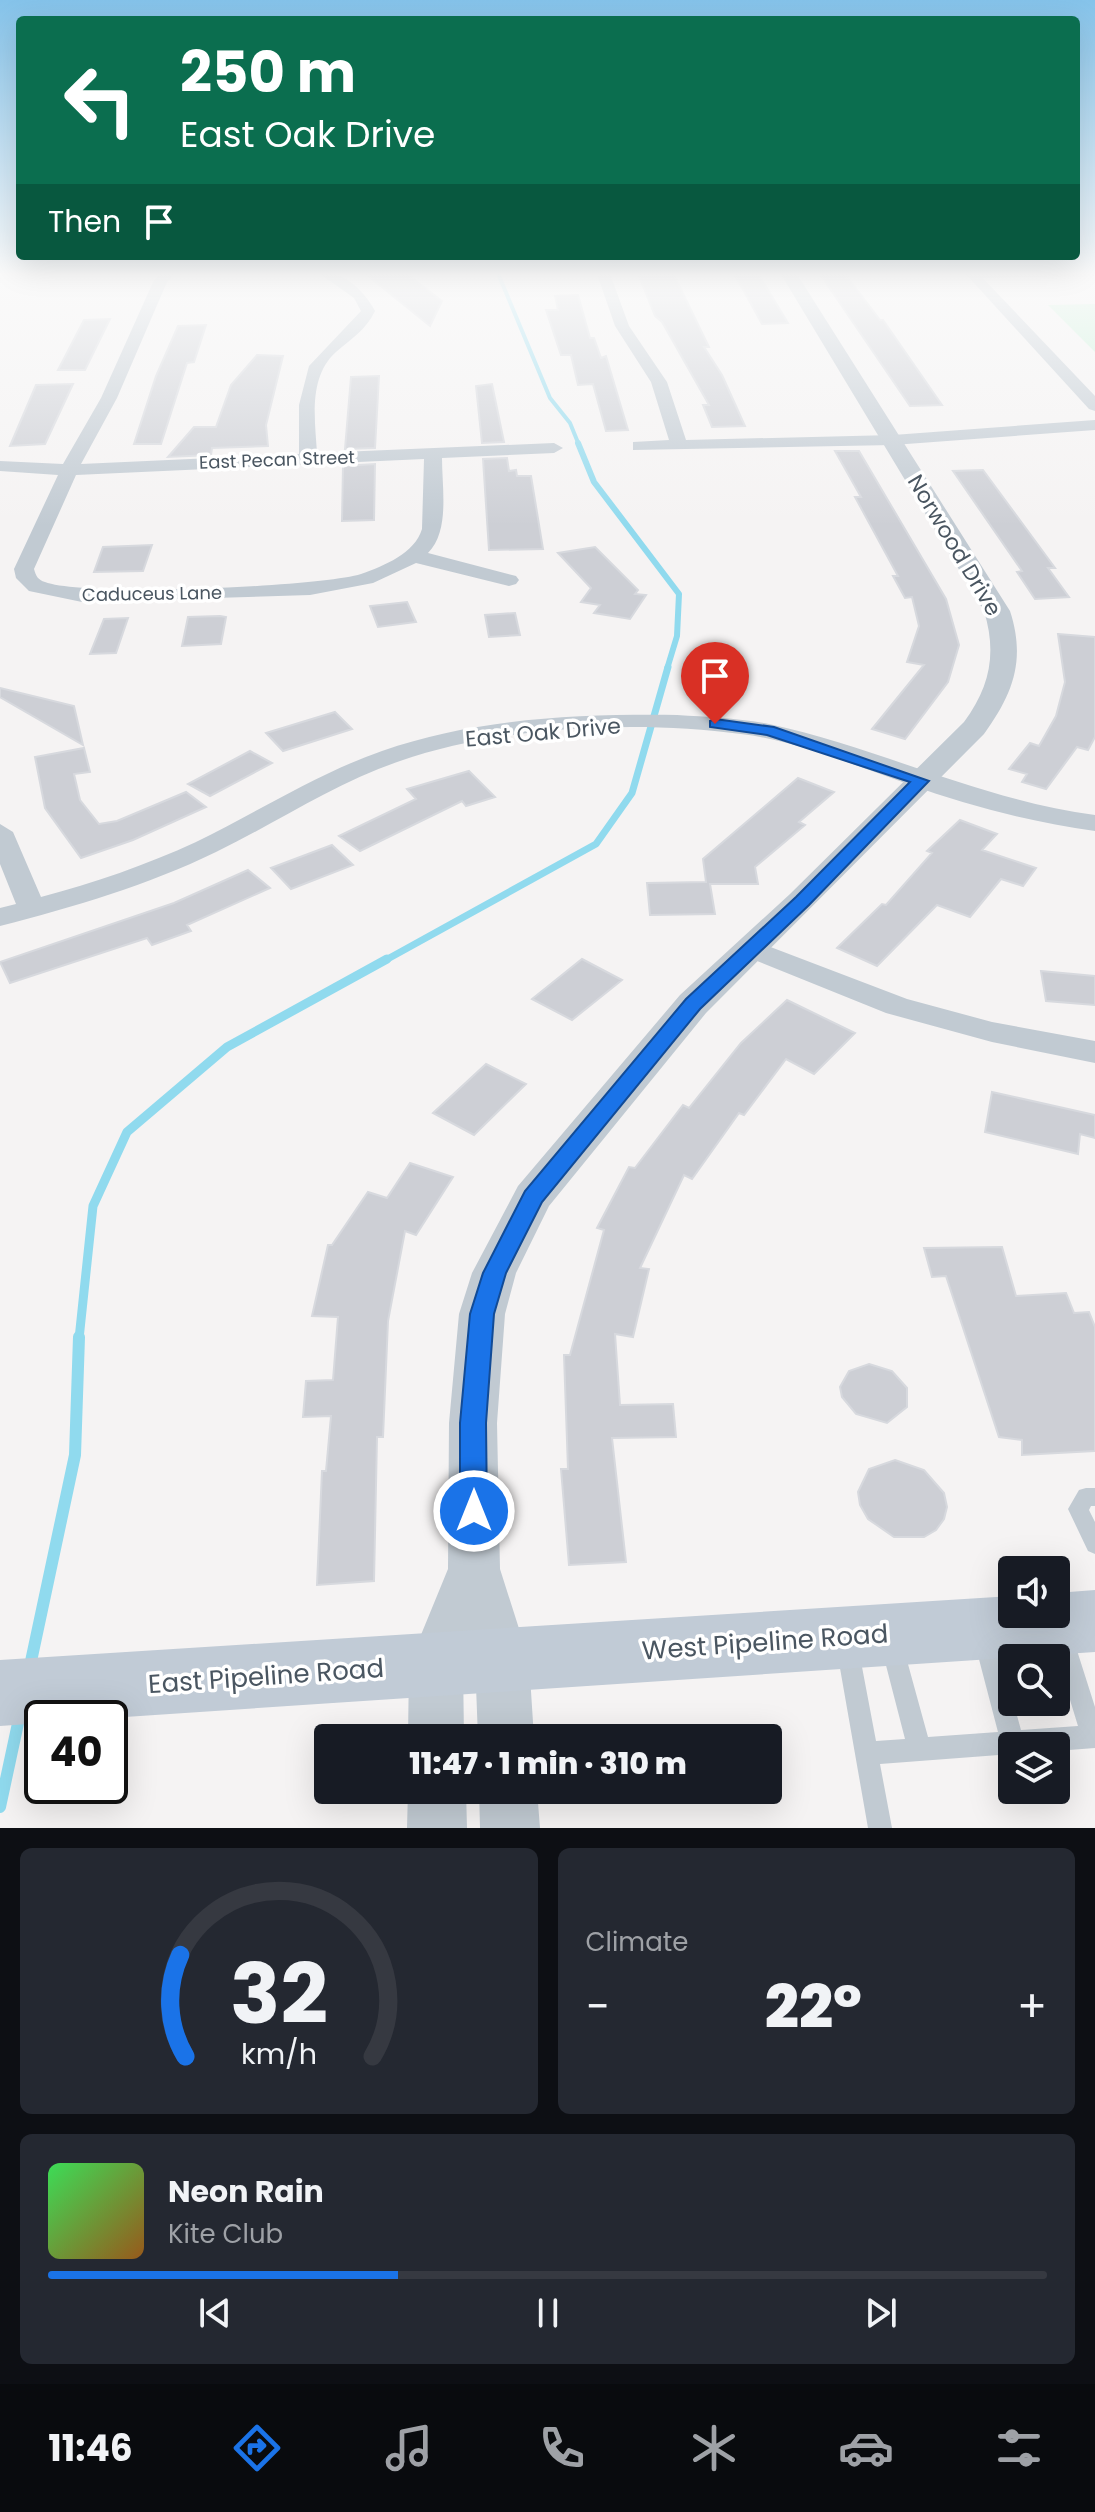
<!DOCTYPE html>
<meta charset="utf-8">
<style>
body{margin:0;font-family:Poppins,sans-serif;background:#242831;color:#f1f3f6;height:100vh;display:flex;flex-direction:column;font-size:30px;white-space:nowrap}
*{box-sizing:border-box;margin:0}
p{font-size:26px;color:#9ea1a6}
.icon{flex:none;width:44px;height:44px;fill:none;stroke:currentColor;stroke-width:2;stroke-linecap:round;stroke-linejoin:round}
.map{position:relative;height:1828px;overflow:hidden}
.details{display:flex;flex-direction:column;gap:20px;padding:20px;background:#0d0f14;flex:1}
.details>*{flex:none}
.hud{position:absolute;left:16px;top:16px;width:1064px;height:244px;border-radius:8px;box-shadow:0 8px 32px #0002;background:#0b6e4f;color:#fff;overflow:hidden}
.buttons{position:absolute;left:998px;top:1556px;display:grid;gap:16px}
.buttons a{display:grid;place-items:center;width:72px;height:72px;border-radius:8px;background:#171b24;box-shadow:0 8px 32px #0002;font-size:40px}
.speed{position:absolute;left:24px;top:1700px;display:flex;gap:16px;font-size:40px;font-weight:700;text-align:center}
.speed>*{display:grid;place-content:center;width:104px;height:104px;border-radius:50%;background:#171b24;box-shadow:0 8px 32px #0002;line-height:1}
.speed .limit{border:4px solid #111;border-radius:12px;background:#fff;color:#111}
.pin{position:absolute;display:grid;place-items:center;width:68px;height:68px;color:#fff;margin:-82px -34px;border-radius:50% 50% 50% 0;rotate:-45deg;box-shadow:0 0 8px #0007}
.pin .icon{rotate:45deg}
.me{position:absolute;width:88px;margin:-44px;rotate:0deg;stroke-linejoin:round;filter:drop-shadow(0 0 6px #0008)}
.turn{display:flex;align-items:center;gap:28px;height:168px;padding:0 32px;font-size:36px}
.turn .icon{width:104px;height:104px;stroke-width:2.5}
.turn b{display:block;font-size:56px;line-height:68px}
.then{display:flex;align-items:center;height:76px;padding:0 32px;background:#0003;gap:16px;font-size:30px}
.big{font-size:60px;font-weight:800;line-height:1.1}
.details .card{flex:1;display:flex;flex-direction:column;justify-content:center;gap:12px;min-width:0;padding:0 28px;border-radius:12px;background:#242831}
.details .dial{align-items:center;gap:0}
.dial svg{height:208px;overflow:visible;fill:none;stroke:#363941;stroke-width:7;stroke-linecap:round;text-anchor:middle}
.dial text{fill:#f1f3f6;stroke:none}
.song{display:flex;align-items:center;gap:24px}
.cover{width:96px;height:96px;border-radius:12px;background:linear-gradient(135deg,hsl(130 70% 55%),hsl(30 70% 35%))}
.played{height:8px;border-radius:4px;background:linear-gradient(90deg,#1a73e8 35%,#363941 35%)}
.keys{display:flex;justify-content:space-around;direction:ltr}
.heat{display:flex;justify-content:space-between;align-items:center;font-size:44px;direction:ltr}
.details .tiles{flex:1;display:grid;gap:20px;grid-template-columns:1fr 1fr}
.card:last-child{grid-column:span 2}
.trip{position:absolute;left:314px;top:1724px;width:468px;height:80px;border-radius:8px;background:#171b24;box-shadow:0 8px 32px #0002;font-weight:800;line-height:80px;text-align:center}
.tab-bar{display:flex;height:128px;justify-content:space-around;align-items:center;background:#090b0e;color:#9ea1a6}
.tab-bar .icon{width:56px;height:56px}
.tab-bar .active{color:#1a73e8}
.tab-bar b{font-size:36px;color:#f1f3f6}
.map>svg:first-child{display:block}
.green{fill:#c3f1d5}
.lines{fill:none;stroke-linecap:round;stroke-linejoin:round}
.stream-far4{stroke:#90daee;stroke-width:4}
.stream-far3{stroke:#90daee;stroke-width:6}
.stream-far2{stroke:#90daee;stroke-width:7}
.stream-far1{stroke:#90daee;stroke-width:9}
.stream{stroke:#90daee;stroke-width:12}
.building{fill:#cdcfd5;stroke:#d7d9de;stroke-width:2}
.service{fill:#c1cad2;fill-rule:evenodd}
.minor{fill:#c1cad2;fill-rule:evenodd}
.tertiary{fill:#c1cad2;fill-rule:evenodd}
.secondary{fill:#c1cbd6;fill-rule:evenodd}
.route{fill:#1a73e8;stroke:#114b97;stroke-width:2}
.labels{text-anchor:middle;stroke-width:7;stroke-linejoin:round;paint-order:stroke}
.far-street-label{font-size:18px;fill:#4a5661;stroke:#fff}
.street-label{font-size:22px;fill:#4a5661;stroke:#fff}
.near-street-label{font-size:26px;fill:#4a5661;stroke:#fff}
</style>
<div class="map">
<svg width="1095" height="1828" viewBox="0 0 1095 1828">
<rect width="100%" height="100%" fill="#f5f3f3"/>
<path class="green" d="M 1095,304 L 1095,352 L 1048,305 Z"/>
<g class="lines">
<path class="stream-far4" d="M 497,271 L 550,398 L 570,423 L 579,445"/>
<path class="stream-far3" d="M 578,443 L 594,482 L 679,594 L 677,636 L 667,669"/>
<path class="stream-far2" d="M 384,961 L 596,844 L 632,793 L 668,667"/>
<path class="stream-far1" d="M 79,1339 L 93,1206 L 127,1132 L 227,1047 L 387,959"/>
<path class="stream" d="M 30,1666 L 75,1455 L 79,1337
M 0,1807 L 20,1714"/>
</g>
<path class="building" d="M 362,271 L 403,271 L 442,301 L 430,326 Z
M 820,274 L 845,274 L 880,320 L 883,320 L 942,405 L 910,406 Z
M 674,275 L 709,347 L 704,347 L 722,375 L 745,426 L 712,427 L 703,405 L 709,405 L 662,322 L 655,316 L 639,276 Z
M 735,275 L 759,275 L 788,323 L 762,324 Z
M 578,295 L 590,338 L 594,338 L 601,358 L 606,356 L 628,430 L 606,431 L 593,384 L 578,385 L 571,355 L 561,355 L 546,310 L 558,310 L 555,296 Z
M 110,319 L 85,370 L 58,370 L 84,320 Z
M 206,325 L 194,362 L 187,363 L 161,444 L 134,444 L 156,376 L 178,326 Z
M 257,355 L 283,356 L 266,425 L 268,446 L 212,448 L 211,455 L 168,457 L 194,427 L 216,427 L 231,385 Z
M 379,376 L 375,448 L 345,449 L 351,377 Z
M 73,384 L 45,444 L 10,446 L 36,385 Z
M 492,384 L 504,442 L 482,443 L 476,386 Z
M 835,451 L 859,451 L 946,599 L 959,645 L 948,682 L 905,739 L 872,729 L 924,665 L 907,662 L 919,626 L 912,597 L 905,598 L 893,576 L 898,576 L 855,497 L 861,497 Z
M 507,458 L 509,471 L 516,470 L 517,476 L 531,476 L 543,549 L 489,550 L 483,459 Z
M 375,464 L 374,520 L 342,521 L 343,466 Z
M 983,470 L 1055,568 L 1048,568 L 1069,597 L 1035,599 L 1017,572 L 1022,571 L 953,471 Z
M 152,545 L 143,571 L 94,572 L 103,547 Z
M 595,547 L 638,590 L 635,594 L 646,595 L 630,619 L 594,613 L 600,605 L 581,602 L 591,588 L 558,553 Z
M 407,602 L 416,622 L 378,627 L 370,606 Z
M 515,613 L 520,635 L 489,637 L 485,615 Z
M 220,616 L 226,617 L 221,644 L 182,646 L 188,617 Z
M 128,618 L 116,653 L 90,654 L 104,619 Z
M 1058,634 L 1095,637 L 1095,737 L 1088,750 L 1077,747 L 1046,789 L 1022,782 L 1027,774 L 1009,769 L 1030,743 L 1039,746 L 1056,716 L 1065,682 Z
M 0,688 L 74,706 L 83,745 L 0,697 Z
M 335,712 L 352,729 L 283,751 L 266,733 Z
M 84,748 L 90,772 L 74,774 L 80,800 L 99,824 L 117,821 L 186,792 L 206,807 L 133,840 L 81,858 L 45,808 L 35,757 Z
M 250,751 L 272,763 L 210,796 L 188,784 Z
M 469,771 L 495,797 L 466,806 L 462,801 L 360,851 L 339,836 L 416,799 L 407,789 Z
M 798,778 L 834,792 L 799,822 L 805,825 L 755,867 L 758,884 L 710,884 L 715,914 L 650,915 L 647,883 L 706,882 L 703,859 Z
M 960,820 L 997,834 L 982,850 L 1036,868 L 1023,886 L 1001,879 L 970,917 L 937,905 L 877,966 L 837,948 L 882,904 L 886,905 L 932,853 L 927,851 Z
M 332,845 L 353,865 L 291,889 L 271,868 Z
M 248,870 L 270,888 L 187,925 L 191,931 L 152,945 L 147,938 L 10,983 L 0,962 L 174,903 Z
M 582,959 L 622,980 L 572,1020 L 532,999 Z
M 1041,971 L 1095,976 L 1095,1005 L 1046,1001 Z
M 787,1000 L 855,1033 L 814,1074 L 786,1059 L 744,1115 L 739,1113 L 692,1179 L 684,1175 L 640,1268 L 649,1269 L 633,1337 L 615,1334 L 620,1405 L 673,1404 L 676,1437 L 612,1438 L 626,1562 L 569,1565 L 561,1469 L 568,1469 L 564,1355 L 570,1355 L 604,1230 L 597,1228 L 629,1167 L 635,1168 L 683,1105 L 689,1108 L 741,1043 Z
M 486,1064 L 526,1084 L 474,1135 L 433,1113 Z
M 992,1092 L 1095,1115 L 1095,1138 L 1080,1134 L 1078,1154 L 985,1132 Z
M 410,1163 L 453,1177 L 416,1235 L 405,1231 L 388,1321 L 383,1437 L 377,1437 L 374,1581 L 317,1585 L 322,1471 L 326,1471 L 331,1416 L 303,1417 L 306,1381 L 333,1380 L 338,1317 L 312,1316 L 328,1245 L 332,1245 L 368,1192 L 387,1198 Z
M 1002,1247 L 1016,1296 L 1066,1293 L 1074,1313 L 1089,1312 L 1095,1327 L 1095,1451 L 1022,1455 L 1022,1440 L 999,1437 L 946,1276 L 932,1277 L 924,1248 Z
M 869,1364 L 892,1371 L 907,1388 L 907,1407 L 887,1423 L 856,1414 L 842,1397 L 840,1387 L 849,1371 Z
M 895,1460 L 924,1470 L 944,1493 L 947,1507 L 944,1519 L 936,1530 L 924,1537 L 894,1537 L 868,1519 L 860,1505 L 858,1492 L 869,1469 Z"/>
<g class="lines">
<path class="service" d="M 1095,272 L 1095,276 L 975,278 L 972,276 L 975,274 Z
M 1086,1488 L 1095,1488 L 1095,1506 L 1091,1506 L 1089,1510 L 1095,1522 L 1095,1554 L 1088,1551 L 1068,1509 L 1079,1490 Z
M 1062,1627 L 1070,1630 L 1073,1638 L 1095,1707 L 1095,1748 L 1056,1751 L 1056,1746 L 1012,1746 L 1012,1754 L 880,1764 L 892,1828 L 868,1828 L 837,1651 L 840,1643 L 848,1640 L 856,1643 L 859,1651 L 876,1741 L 905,1739 L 881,1646 L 884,1638 L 892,1635 L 900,1638 L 903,1646 L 928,1737 L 998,1732 L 975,1644 L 978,1636 L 986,1633 L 994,1636 L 997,1644 L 1021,1730 L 1078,1726 L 1051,1638 L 1054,1630 Z"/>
<path class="minor" d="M 163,271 L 177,271 L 167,282 L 117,398 L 81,464 L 299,454 L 299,405 L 309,366 L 361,311 L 354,298 L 316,271 C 341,269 364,290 375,311 C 366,330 351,339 336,352 C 308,377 315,420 317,453 L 554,443 L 563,448 L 554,453 L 442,458 C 442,489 450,531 428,553 L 516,576 L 519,580 L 516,584 L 509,586 L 416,563 L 373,583 L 310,595 L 82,602 L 29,591 L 16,578 L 14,569 L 58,475 L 0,471 L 0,461 L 63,464 L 101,398 L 154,280 ZM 424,459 L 422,529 C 415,553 384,566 361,574 C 320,587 82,597 45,582 C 38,580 36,576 34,569 L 76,475 Z
M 596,271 L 609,271 L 629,326 L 667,382 L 686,440 L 893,435 L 1095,420 L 1095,430 L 893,445 L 633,450 L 633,442 L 669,440 L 651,382 L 615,326 Z
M 963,271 L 976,271 L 1095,396 L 1095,411 L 1089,409 Z
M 677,715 C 708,717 738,718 769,724 C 880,748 981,800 1095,815 L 1095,831 C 1031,822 969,806 908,784 C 853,765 799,741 741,734 C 636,720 500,726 400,761 C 335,783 278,822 216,852 C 148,885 74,907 0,926 L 0,908 L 16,904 L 0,864 L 0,824 L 13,832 L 41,897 C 94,883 146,865 196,842 C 258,812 316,774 382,751 C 476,718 578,714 677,715 Z
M 752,940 L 907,999 L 992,1022 L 1095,1041 L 1095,1063 L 992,1042 L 886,1013 L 742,955 L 738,949 L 742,943 Z"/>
<path class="tertiary" d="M 779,271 L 795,271 L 1010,611 C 1026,660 1013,694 984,734 L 706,1013 L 549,1206 L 516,1273 L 505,1314 L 497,1423 L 500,1569 L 529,1660 L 534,1738 L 478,1738 L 475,1660 L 470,1646 L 463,1664 L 464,1738 L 408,1738 L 409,1664 L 448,1569 L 449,1423 L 459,1314 L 472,1273 L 518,1186 L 680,995 L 790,894 L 964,722 C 990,687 997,653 984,611 Z
M 408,1790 L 466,1790 L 467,1828 L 407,1828 Z
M 479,1790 L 537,1790 L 540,1828 L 480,1828 Z"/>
<path class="secondary" d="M 1095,1590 L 1095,1652 L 110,1718 L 42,1718 L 42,1723 L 0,1726 L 0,1660 L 1012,1596 L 1012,1614 L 1056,1614 L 1056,1593 Z"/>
</g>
<linearGradient id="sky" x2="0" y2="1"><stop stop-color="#85c3ea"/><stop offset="0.52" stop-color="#fafafa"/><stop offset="1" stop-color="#fafafa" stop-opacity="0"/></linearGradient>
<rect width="1095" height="526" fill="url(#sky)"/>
<path class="route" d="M 715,719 L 774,727 L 929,781 L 809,905 L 700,1009 L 542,1202 L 506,1273 L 494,1314 L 486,1423 L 487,1511 L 483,1519 L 474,1523 L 464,1519 L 460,1511 L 460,1423 L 470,1314 L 483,1273 L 525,1191 L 686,999 L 796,897 L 910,782 L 767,735 L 710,727 L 710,721 Z"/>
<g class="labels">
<g class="far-street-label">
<text transform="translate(277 460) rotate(-2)" y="6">East Pecan Street</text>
<text transform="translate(152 594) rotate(-1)" y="6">Caduceus Lane</text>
</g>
<g class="street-label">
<text transform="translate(955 545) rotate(59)" y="8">Norwood Drive</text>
<text transform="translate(543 732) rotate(-5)" y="8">East Oak Drive</text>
</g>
<g class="near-street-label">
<text transform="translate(765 1642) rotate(-4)" y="9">West Pipeline Road</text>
<text transform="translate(266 1676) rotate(-4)" y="9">East Pipeline Road</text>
</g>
</g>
</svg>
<div class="buttons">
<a><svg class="icon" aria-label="sound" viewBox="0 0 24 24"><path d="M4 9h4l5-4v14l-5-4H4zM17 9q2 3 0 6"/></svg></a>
<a><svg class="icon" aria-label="search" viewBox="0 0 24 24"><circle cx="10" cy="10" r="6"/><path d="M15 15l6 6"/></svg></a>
<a><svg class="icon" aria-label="layers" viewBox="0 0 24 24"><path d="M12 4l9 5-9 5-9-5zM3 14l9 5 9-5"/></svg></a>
</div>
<div class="speed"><div class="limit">40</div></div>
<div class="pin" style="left:715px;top:724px;background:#d93025"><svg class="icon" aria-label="arrive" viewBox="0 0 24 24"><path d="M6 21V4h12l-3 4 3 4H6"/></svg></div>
<svg class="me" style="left:474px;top:1511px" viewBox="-20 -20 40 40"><circle r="17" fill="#1a73e8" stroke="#fff" stroke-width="3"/><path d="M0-11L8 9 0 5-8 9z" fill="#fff"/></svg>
<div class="trip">11:47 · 1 min · 310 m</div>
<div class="hud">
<div class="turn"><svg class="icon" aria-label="left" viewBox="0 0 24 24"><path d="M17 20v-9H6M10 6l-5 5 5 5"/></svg><div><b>250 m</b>East Oak Drive</div></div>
<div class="then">Then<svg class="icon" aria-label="arrive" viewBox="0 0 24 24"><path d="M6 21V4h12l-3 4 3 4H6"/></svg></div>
</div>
</div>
<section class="details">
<div class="tiles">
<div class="card dial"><svg viewBox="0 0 100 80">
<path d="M14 69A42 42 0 1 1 86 69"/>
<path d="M14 69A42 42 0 0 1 12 30" stroke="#1a73e8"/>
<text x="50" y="56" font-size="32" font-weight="700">32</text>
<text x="50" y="72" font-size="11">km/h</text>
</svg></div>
<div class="card"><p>Climate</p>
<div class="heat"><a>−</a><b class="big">22°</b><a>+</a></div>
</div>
<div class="card">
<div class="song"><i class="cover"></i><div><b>Neon Rain</b><p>Kite Club</p></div></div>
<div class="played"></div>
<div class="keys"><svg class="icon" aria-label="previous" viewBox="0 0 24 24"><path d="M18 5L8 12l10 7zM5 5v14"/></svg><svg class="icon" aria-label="pause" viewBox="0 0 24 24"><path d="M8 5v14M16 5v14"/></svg><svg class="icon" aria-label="next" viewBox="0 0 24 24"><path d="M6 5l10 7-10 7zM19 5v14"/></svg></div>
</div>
</div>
</section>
<nav class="tab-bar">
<b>11:46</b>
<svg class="icon active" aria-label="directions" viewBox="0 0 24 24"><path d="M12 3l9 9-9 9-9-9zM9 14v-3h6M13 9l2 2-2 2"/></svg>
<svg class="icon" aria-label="music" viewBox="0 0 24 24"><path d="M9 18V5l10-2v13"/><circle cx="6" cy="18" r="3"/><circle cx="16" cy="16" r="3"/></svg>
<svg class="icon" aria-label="phone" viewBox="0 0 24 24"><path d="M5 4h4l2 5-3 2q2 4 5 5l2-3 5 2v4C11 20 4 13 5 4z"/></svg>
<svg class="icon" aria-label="climate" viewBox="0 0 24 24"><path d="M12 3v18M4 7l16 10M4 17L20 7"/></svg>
<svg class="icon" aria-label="car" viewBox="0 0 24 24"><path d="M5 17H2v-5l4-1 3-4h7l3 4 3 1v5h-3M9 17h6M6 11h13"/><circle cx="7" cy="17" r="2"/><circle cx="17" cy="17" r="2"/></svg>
<svg class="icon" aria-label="filters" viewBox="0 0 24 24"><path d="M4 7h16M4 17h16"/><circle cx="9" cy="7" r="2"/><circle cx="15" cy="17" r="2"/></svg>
</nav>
